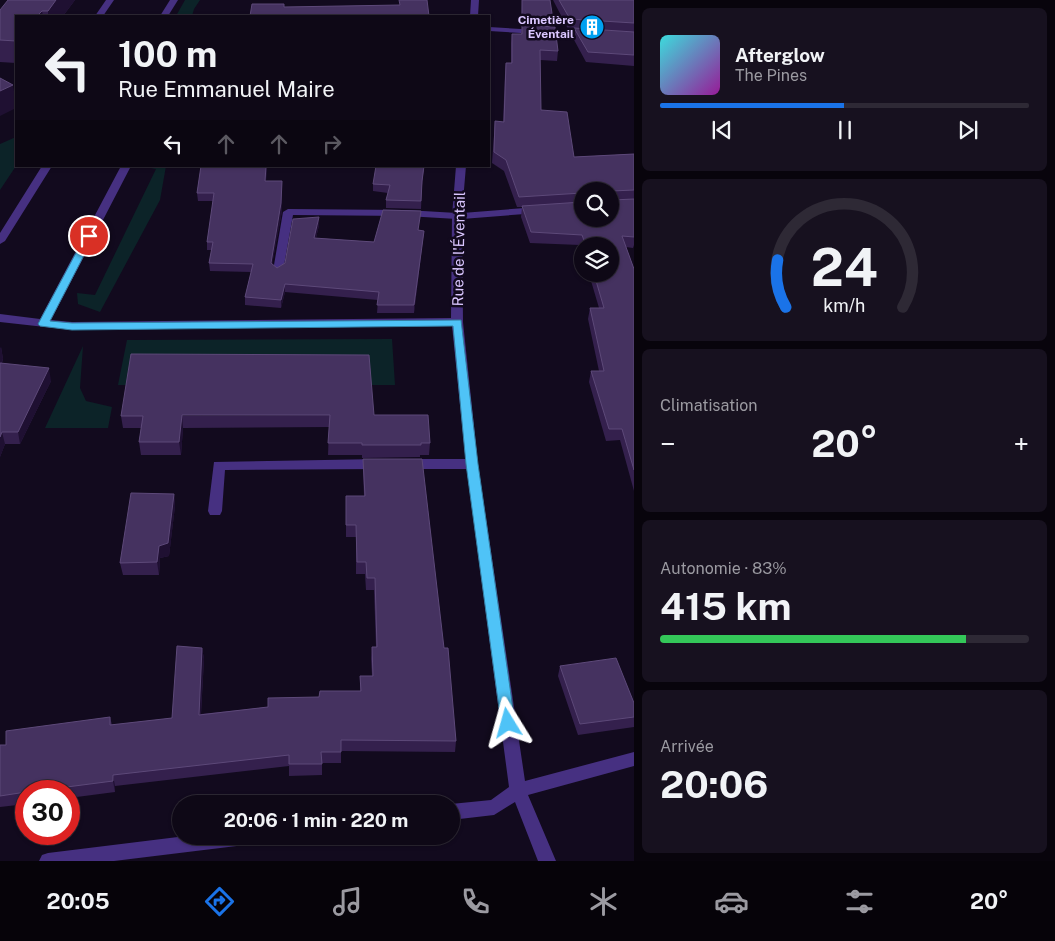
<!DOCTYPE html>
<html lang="fr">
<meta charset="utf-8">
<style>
body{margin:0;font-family:"Public Sans",sans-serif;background:#17111f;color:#f1f3f6;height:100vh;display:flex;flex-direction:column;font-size:19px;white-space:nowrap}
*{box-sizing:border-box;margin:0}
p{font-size:16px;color:#9b9aa1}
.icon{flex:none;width:28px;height:28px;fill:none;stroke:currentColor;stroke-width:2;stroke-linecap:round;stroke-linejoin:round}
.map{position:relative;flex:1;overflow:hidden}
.panel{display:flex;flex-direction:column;gap:8px;padding:8px;background:#08040c;width:421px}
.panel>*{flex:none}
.guide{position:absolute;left:15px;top:15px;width:475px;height:152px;border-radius:0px;box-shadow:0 1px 4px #0004,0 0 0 1px #2e2935;background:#0e0816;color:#f1f3f6;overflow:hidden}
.controls{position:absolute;left:574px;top:182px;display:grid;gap:10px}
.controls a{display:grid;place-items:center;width:45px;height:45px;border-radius:50%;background:#0e0816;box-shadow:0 1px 4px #0004,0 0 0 1px #2e2935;font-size:25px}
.speed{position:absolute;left:15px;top:780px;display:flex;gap:10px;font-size:25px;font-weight:700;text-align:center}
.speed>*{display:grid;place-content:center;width:65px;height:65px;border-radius:50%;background:#0e0816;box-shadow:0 1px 4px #0004,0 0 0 1px #2e2935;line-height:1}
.speed .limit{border:8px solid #d22;background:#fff;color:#111}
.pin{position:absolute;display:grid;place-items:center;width:42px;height:42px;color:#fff;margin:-21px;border:2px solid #fff;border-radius:50%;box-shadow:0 1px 5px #0007}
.me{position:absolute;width:55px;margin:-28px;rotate:352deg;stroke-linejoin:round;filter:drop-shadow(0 0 4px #0008)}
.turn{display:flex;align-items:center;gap:18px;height:105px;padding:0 20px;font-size:22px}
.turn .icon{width:65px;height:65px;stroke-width:2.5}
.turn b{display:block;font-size:35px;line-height:42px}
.lanes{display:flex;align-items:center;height:48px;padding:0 20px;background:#0003;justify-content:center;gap:25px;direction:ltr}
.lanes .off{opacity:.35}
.big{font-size:38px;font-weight:700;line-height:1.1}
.panel .card{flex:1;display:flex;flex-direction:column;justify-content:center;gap:8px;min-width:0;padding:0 18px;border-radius:8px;background:#17111f}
.panel .dial{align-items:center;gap:0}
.dial svg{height:130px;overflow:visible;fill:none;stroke:#2e2935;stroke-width:7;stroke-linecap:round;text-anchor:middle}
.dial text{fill:#f1f3f6;stroke:none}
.song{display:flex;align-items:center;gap:15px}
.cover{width:60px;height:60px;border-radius:8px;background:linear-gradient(135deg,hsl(180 70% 55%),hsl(300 70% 35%))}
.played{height:5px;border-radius:2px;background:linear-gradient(90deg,#1a73e8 50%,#2e2935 50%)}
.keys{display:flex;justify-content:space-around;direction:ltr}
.heat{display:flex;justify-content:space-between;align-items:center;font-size:28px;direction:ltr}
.charge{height:8px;border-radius:4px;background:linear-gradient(90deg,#34c759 83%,#2e2935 0)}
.trip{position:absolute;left:172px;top:795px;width:288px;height:50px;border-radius:25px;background:#0e0816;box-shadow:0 1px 4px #0004,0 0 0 1px #2e2935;font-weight:700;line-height:50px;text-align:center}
.tab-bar{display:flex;height:80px;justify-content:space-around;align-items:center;background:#060309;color:#9b9aa1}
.tab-bar .icon{width:35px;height:35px}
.tab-bar .on{color:#1a73e8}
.tab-bar b{font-size:22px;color:#f1f3f6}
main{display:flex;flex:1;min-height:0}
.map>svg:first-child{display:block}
.green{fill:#0c2328}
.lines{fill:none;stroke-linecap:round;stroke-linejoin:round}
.service{fill:#463081;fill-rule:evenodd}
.minor{fill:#463081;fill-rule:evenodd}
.wall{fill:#34204d;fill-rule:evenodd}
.shaded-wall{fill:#1f1032}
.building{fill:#453260;stroke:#5d4979}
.route{fill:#4fc3f7;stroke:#337fa1}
.labels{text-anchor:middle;stroke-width:5;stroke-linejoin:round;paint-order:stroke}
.far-poi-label{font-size:12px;font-weight:bold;fill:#dac6ff;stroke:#120a1e;text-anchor:end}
.street-label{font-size:15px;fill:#dac6ff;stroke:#120a1e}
</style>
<main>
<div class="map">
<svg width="634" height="861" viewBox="0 0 634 861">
<rect width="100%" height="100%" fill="#120a1e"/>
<path class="green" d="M 185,0 L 200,0 L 194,9 L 192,16 L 176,16 Z
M 16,137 L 16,166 L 0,190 L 0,144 Z
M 141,166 L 166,166 L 160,200 L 100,312 L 78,304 L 77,293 L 95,295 L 156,169 Z
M 392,339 L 395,385 L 118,385 L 127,340 Z
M 83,346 L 80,388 L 86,401 L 112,407 L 108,428 L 45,428 Z"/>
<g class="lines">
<path class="service" d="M 288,209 L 406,210 L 457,213 L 462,216 L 457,219 L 406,216 L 293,215 L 283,271 L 278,274 L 273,271 L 283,212 Z
M 380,459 L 386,464 L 380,469 L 225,470 L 222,511 L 220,515 L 210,515 L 208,511 L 214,462 Z
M 407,459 L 472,459 L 478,464 L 472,469 L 407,469 L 401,464 Z"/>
<path class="minor" d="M 106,0 L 114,0 L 103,16 L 95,16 Z
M 170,0 L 178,0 L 168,16 L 160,16 Z
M 471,0 L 479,0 L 478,16 L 470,16 Z
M 489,27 L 589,33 L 593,35 L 589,37 L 489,31 Z
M 42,166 L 52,166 L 5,241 L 0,244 L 0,233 Z
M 121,166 L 131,166 L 51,320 L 72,322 L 451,318 L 452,216 L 456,166 L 466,166 L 462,213 L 538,207 L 543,210 L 538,213 L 462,219 L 463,322 L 478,464 L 525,781 L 634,752 L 634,766 L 528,795 L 556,861 L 538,861 L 515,802 L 494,815 L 451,820 L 451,804 L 491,800 L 509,787 L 466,464 L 452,326 L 72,330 L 0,322 L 0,314 L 40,319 Z
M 186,836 L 261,836 L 259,842 L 253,844 L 114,861 L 39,861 L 42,855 L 48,853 Z"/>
</g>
<path class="wall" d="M 75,0 L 63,16 L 16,16 L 16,63 L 0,62 L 0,10 Z
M 522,0 L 550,0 L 553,20 L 552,27 L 558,51 L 557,61 L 540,60 L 541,110 L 574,157 L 634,154 L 634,245 L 633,248 L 626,247 L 634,269 L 634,491 L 620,440 L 606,441 L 589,382 L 591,371 L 599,371 L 588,319 L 590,308 L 599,308 L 589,274 L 610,274 L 610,246 L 582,246 L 582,252 L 580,245 L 530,243 L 521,217 L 522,207 L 517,207 L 504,171 L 492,163 L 495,121 L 503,122 L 505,73 L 506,63 L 511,63 L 511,43 L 512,34 L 521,34 L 522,27 L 521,27 ZM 582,191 L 610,191 L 582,219 Z
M 553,0 L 634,0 L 634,66 L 586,62 L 573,38 L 574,30 L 568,29 Z
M 201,166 L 267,166 L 266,181 L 282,181 L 282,211 L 272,264 L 277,268 L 285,263 L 319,225 L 316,238 L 374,242 L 419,230 L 424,231 L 414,313 L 377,313 L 378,300 L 285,292 L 281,308 L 245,305 L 245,297 L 251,272 L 210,271 L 209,263 L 212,250 L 207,250 L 207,242 L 213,201 L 198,201 L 197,193 Z
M 424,166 L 422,186 L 421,209 L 386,208 L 386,200 L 388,193 L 373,191 L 373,184 Z
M 1,347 L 3,359 L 2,363 L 51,381 L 20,444 L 5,444 L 0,457 Z
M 374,415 L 430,443 L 429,455 L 420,455 L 420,457 L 362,458 L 362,455 L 328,455 L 329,427 L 183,428 L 181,455 L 141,455 L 139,442 L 141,428 L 123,428 L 121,416 Z
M 363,459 L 444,648 L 456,741 L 455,752 L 341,751 L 341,763 L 322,763 L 322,775 L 289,776 L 289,766 L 115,786 L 115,792 L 69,798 L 69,791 L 26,791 L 26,804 L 0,807 L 0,745 L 6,745 L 110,717 L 112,725 L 172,718 L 202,648 L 204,659 L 201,714 L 268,707 L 319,697 L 360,691 L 360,676 L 372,676 L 371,659 L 372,647 L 376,647 L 374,590 L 366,590 L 365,574 L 356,574 L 356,537 L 346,537 L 346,496 L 364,496 L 363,471 Z
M 174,494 L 175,506 L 169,556 L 160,558 L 159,575 L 123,575 L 120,563 Z
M 560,666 L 634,703 L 634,727 L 578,735 L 558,676 Z"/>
<path class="shaded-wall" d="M 56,0 L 75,0 L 63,16 L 48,16 L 48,11 Z
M 42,11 L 43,16 L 37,16 Z
M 13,85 L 16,103 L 16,108 L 0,116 L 0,91 Z
M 266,166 L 267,166 L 265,189 L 265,181 Z
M 282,181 L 282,211 L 271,271 L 271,263 Z
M 319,217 L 319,225 L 314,246 L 314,238 Z
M 424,231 L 423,239 L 414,313 L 414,305 Z
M 285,284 L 285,292 L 281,308 L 281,300 Z
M 1,347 L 3,359 L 0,366 L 0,348 Z
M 49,368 L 51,381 L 20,444 L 18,432 Z
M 182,415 L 183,428 L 181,455 L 179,442 Z
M 2,432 L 5,444 L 0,457 L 0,437 Z
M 174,494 L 175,506 L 169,556 L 160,558 L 159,575 L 157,562 L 159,546 Z
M 202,648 L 204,659 L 200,726 L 199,715 Z
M 113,775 L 115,786 L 115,792 L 113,781 Z"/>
<path class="building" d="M 8,0 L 56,0 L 48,11 L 42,11 L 37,16 L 16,16 L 16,41 L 0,40 L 0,10 Z
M 399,0 L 427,0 L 429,16 L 250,16 L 252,4 L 284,4 L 284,7 L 400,5 Z
M 522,0 L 550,0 L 553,20 L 522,18 Z
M 559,0 L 634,0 L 634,23 L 570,19 Z
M 522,25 L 555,27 L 558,51 L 540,50 L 541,110 L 567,112 L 574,157 L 634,154 L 634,190 L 612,191 L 610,198 L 612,200 L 634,199 L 634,237 L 622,236 L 634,269 L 634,470 L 622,429 L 609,429 L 591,371 L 604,371 L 590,308 L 604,308 L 594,274 L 610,274 L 610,246 L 586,246 L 582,235 L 531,232 L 522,206 L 582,202 L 582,219 L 610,219 L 610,191 L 582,191 L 582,193 L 519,197 L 506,160 L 494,152 L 495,121 L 504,122 L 506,63 L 512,63 L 512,34 L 522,34 Z
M 574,28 L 634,32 L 634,55 L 588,52 Z
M 0,78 L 13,85 L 0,91 Z
M 201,166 L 266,166 L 265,181 L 282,181 L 281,203 L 271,263 L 277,268 L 285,263 L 293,219 L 319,217 L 314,238 L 374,242 L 383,210 L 421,211 L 418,230 L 424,231 L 414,305 L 377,305 L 379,292 L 285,284 L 281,300 L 245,297 L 253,264 L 209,263 L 213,242 L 207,242 L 214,193 L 197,193 Z
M 376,166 L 424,166 L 422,181 L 421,201 L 386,200 L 390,185 L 373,184 Z
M 131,354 L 369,355 L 374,415 L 428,415 L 430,443 L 421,443 L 421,445 L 362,445 L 362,443 L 328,443 L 330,415 L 182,415 L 179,442 L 139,442 L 143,416 L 121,416 Z
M 0,363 L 49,368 L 18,432 L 2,432 L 0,437 Z
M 363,459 L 422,459 L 444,648 L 448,648 L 456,741 L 341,740 L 341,752 L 321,752 L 322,764 L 289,764 L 289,755 L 113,775 L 113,781 L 36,791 L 26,791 L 26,792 L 0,796 L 0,745 L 6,745 L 6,731 L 110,717 L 110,725 L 172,718 L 177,646 L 202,648 L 199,715 L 268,707 L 268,698 L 319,697 L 320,691 L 361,691 L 360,676 L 373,676 L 372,647 L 377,647 L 375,578 L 367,578 L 366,562 L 357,562 L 356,525 L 346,525 L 346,496 L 365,496 Z
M 131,493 L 174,494 L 168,543 L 159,546 L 157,562 L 120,563 Z
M 616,658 L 634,703 L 634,717 L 580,724 L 560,666 Z"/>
<path class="route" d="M 89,233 L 94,236 L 50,321 L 72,323 L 461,320 L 478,464 L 515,723 L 513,727 L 508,729 L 503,727 L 501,723 L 466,464 L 453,326 L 72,330 L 40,326 L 38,324 L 85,236 Z"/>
<defs>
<symbol id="building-disc" viewBox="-11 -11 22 22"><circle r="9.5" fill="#00a0f1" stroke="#120a1e"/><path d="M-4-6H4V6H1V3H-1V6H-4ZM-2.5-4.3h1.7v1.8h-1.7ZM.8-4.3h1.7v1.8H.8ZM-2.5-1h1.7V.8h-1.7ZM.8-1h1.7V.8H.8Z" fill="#fff"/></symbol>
</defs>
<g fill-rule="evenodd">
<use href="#building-disc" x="578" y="13" width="28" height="28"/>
</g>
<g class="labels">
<g class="far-poi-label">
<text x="574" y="24">Cimetière<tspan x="574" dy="14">Éventail</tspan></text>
</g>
<g class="street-label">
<text transform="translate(459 249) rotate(-89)" y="5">Rue de l'Éventail</text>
</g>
</g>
</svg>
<div class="controls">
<a><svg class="icon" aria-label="search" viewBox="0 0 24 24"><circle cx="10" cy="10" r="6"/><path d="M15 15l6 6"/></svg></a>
<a><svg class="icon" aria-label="layers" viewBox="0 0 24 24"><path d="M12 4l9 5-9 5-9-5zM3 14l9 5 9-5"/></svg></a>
</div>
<div class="speed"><div class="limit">30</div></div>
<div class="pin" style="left:89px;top:236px;background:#d93025"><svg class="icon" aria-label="arrive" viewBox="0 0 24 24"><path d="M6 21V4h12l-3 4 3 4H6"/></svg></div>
<svg class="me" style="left:508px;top:723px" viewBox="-20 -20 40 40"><path d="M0-17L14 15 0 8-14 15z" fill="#4fc3f7" stroke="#fff" stroke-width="4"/></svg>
<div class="trip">20:06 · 1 min · 220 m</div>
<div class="guide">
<div class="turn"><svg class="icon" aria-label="left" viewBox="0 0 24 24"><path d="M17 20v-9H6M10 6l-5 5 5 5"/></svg><div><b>100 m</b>Rue Emmanuel Maire</div></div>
<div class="lanes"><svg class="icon" aria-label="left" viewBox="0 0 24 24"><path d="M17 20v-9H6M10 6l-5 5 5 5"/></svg><svg class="icon off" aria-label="ahead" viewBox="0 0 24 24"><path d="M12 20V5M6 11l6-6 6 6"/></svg><svg class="icon off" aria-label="ahead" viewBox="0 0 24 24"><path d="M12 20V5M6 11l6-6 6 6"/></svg><svg class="icon off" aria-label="right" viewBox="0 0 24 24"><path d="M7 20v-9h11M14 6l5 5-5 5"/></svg></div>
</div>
</div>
<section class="panel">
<div class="card">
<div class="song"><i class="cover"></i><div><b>Afterglow</b><p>The Pines</p></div></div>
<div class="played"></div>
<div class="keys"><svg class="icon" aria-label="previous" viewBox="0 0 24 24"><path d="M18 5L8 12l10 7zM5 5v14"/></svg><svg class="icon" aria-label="pause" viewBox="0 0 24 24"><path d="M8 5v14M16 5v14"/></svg><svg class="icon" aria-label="next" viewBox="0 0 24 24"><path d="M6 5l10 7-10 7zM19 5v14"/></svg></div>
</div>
<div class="card dial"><svg viewBox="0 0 100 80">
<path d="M14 69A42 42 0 1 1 86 69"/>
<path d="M14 69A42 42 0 0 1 9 40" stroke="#1a73e8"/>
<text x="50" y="56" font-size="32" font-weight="700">24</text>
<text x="50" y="72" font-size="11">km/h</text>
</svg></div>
<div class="card"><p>Climatisation</p>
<div class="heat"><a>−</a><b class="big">20°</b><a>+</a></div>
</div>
<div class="card"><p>Autonomie · 83%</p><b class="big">415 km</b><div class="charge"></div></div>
<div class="card"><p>Arrivée</p><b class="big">20:06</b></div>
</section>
</main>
<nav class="tab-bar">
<b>20:05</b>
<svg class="icon on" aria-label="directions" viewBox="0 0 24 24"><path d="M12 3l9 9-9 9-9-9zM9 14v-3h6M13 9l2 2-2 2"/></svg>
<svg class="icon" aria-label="music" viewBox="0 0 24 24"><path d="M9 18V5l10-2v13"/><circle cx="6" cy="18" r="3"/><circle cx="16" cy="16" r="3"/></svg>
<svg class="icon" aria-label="phone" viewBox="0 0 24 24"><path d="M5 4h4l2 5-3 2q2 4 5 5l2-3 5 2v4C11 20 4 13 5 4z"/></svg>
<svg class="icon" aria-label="climate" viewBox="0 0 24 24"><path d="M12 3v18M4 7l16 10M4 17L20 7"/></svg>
<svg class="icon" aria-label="car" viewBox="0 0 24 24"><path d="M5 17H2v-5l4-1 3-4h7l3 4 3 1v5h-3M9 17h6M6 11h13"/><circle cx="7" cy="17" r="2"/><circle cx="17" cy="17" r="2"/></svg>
<svg class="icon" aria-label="filters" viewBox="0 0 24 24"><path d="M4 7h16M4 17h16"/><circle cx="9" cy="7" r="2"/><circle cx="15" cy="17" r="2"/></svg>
<b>20°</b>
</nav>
